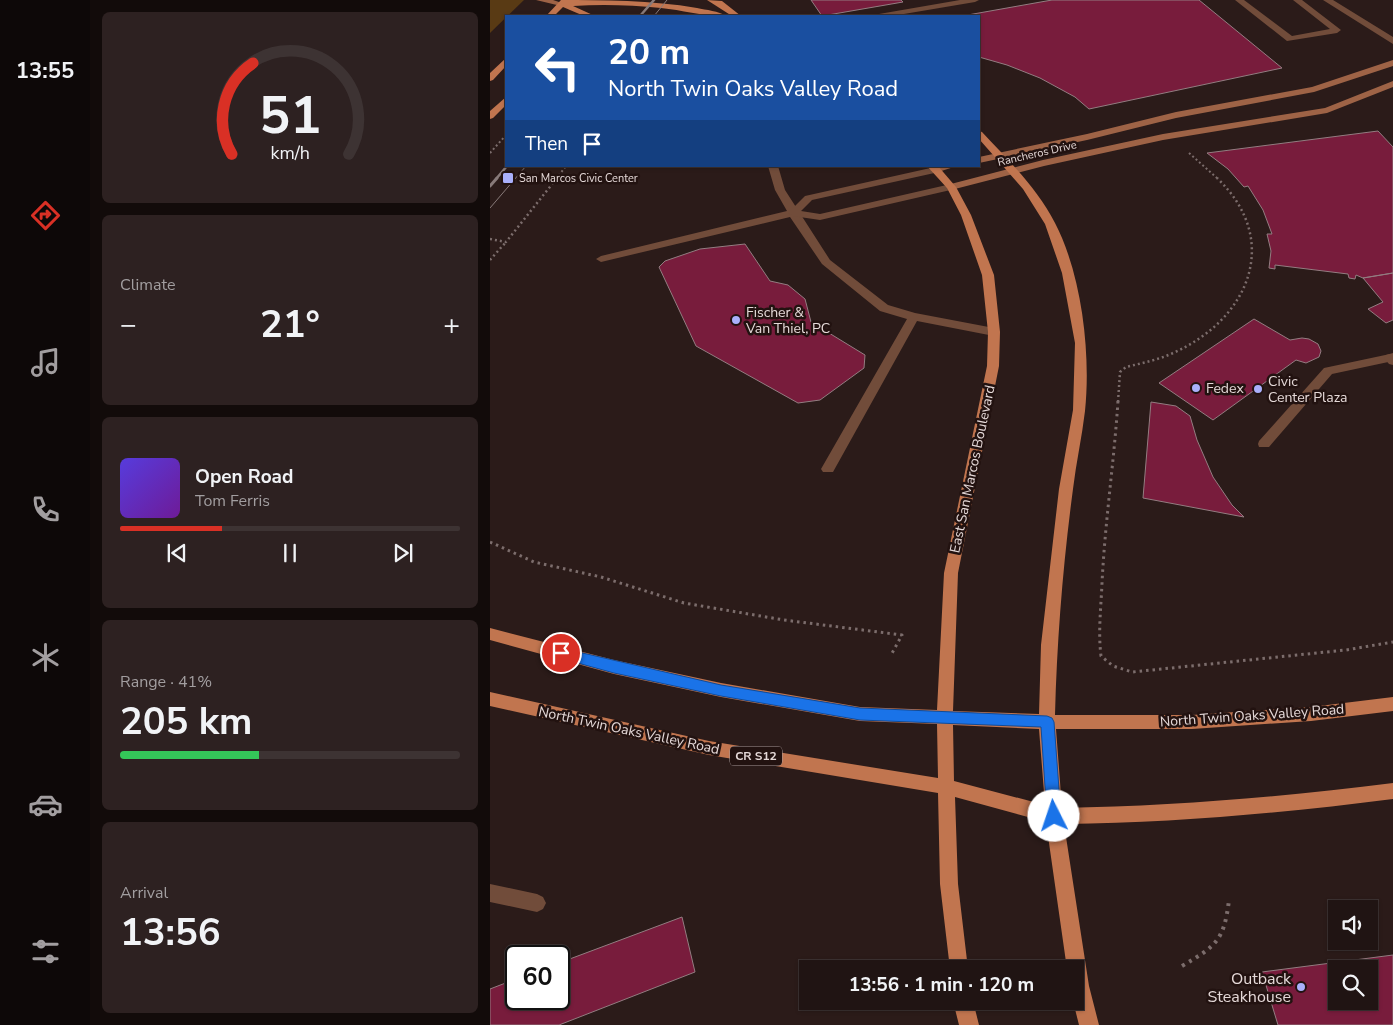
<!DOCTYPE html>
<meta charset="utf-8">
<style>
body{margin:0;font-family:"Nunito Sans",sans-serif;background:#2d2121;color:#f1f3f6;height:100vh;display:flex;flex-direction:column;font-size:19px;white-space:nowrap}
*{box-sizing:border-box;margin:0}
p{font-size:16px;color:#a29ea0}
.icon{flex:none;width:28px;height:28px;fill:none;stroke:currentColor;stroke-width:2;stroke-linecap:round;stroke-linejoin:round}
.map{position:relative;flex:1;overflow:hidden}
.side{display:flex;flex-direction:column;gap:12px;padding:12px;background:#120b0a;width:400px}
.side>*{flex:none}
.banner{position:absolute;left:15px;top:15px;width:475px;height:152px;border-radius:0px;box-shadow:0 1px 4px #0004,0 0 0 1px #3d3333;background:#1a4fa0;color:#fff;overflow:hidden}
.controls{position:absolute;left:838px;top:900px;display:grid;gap:10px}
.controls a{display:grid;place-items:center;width:50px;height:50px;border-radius:0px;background:#201413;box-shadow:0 1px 4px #0004,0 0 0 1px #3d3333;font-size:25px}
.speed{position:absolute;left:15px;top:945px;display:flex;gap:10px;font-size:25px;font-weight:700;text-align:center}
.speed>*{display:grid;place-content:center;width:65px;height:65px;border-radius:50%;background:#201413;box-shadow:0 1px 4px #0004,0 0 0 1px #3d3333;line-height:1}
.speed .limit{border:2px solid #111;border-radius:8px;background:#fff;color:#111}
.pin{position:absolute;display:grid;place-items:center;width:42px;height:42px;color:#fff;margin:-21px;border:2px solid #fff;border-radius:50%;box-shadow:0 1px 5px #0007}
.me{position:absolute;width:55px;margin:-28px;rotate:356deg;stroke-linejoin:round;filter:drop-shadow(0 0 4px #0008)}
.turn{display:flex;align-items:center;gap:18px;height:105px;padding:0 20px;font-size:22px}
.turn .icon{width:65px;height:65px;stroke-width:2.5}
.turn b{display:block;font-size:35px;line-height:42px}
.then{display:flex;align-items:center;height:48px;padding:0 20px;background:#0003;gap:10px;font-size:19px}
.big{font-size:38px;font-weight:700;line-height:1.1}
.side .widget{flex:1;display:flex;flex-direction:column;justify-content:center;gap:8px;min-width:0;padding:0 18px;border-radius:8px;background:#2d2121}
.side .dial{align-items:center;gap:0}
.dial svg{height:130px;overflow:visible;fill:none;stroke:#3d3333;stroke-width:7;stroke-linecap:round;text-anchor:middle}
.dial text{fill:#f1f3f6;stroke:none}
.song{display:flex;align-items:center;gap:15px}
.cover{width:60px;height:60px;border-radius:8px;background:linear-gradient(135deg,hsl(250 70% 55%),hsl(280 70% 35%))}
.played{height:5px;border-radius:2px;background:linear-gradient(90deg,#d93025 30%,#3d3333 30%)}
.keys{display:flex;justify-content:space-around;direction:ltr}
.heat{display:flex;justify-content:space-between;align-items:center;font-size:28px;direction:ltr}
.charge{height:8px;border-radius:4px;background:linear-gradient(90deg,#34c759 41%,#3d3333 0)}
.trip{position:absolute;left:309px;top:960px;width:285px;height:50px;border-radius:0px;background:#201413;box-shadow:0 1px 4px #0004,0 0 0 1px #3d3333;font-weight:700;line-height:50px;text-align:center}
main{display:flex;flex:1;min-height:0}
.dock{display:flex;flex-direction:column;width:90px;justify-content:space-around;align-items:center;background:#0d0808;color:#a29ea0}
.dock .icon{width:35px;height:35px}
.dock .current{color:#d93025}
.dock b{font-size:22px;color:#f1f3f6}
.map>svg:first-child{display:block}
.green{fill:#593a14}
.building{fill:#781c3c;stroke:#937d81;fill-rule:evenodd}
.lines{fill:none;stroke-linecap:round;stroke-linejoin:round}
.path-far3{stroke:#7c6d6c;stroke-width:2;stroke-dasharray:2 2.5;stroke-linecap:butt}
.path-far2{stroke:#7c6d6c;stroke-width:2.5;stroke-dasharray:2 3;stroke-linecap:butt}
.path-far1{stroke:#7c6d6c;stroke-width:3;stroke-dasharray:2.5 4;stroke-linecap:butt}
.path{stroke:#7c6d6c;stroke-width:4;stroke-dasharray:3 5;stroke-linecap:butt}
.service{fill:#714c3a;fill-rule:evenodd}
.minor{fill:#714c3a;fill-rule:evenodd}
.tertiary{fill:#714c3a;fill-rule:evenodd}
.secondary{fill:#9e6346;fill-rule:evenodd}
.primary{fill:#c1754f;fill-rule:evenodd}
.tram{stroke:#887a79;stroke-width:1}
.rail-far1{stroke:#887a79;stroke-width:2.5}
.rail{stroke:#887a79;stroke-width:3}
.route{fill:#1a73e8;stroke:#114b97}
.poi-dot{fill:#aab0fb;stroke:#221210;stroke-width:2}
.labels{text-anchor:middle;stroke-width:5;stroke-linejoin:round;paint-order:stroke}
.far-street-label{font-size:11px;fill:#e5d9d8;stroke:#221210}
.far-poi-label{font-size:11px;fill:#e5d9d8;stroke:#221210;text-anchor:start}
.shield{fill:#221210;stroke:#aa9d9c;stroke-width:1}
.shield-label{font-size:12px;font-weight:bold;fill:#e5d9d8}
.poi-label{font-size:14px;fill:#e5d9d8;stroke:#221210;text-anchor:start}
.street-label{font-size:14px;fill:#e5d9d8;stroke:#221210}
.near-poi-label{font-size:16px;fill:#e5d9d8;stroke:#221210;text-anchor:end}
</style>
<main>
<nav class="dock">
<b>13:55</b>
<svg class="icon current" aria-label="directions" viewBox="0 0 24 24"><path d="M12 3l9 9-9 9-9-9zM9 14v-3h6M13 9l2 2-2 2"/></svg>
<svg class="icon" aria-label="music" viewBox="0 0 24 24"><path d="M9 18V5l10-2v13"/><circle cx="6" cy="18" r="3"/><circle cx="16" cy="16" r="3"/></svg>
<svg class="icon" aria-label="phone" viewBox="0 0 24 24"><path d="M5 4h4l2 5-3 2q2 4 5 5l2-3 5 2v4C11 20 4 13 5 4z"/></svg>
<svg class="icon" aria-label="climate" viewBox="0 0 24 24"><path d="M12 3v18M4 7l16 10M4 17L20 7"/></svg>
<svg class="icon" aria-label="car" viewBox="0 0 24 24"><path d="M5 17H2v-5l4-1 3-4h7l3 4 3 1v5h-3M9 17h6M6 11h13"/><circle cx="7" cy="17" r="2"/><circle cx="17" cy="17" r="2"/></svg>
<svg class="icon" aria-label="filters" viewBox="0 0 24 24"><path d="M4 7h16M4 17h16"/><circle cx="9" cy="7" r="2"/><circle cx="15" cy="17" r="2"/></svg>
</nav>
<section class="side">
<div class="widget dial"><svg viewBox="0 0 100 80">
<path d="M14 69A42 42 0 1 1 86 69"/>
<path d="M14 69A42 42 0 0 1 27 13" stroke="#d93025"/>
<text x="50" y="56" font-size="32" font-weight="700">51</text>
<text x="50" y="72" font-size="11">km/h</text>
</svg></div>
<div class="widget"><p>Climate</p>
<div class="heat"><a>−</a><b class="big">21°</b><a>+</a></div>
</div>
<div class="widget">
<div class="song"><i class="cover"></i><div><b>Open Road</b><p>Tom Ferris</p></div></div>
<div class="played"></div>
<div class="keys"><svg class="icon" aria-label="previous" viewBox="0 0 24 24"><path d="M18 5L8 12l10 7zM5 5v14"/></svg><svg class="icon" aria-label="pause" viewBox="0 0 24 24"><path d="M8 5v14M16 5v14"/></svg><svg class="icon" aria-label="next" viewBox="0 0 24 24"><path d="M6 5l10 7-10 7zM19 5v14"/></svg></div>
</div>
<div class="widget"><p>Range · 41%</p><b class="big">205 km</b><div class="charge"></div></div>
<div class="widget"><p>Arrival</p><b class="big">13:56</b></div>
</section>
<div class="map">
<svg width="903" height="1025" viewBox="0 0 903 1025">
<rect width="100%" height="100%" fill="#2b1b19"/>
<path class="green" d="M 0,0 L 34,0 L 0,33 Z"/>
<path class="building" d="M 321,0 L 411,0 L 413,2 L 332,16 Z
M 562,0 L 709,0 L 792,68 L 599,109 L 585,97 L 550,78 L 517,65 L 489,57 L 489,16 L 472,16 Z
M 888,131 L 903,147 L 903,273 L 873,278 L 866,275 L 865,279 L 859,278 L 858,274 L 785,265 L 785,269 L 779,268 L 781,251 L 777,234 L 782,234 L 773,210 L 758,186 L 754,187 L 738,169 L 717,153 Z
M 255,244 L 280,281 L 298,285 L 315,299 L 321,322 L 375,355 L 374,368 L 330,400 L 308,403 L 206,346 L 169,267 L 175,261 L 210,249 Z
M 903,273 L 903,320 L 896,323 L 878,309 L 893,302 L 873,278 Z
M 764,319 L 800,340 L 812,338 L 819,339 L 828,344 L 831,351 L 829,357 L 816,363 L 806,360 L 723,420 L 669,383 Z
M 661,402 L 686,406 L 700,416 L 707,440 L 723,477 L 742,505 L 754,517 L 653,498 Z
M 192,917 L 205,972 L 69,1025 L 0,1025 L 0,989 L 26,979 L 26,999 L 69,999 L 69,963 Z
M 903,955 L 903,1025 L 788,1025 L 772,972 ZM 846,969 L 879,969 L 879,1001 L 846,1001 Z"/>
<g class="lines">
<path class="path-far3" d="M 0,153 L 16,135
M 699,153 L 728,179
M 66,179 L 76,166"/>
<path class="path-far2" d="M 0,239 L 16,242 L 67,178
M 0,260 L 16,242
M 628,402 L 630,372 L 636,367 C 652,363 668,360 683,353 C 758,320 793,241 727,178"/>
<path class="path-far1" d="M 628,401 C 624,462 615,522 612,583 C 611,608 608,632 611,656 L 623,666 L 642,672 L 856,650 L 903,642
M 0,542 L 44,562 L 111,577 L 194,603 L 294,620 L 412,635 L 401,655"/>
<path class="path" d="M 692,966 C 726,946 734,941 739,900"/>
<path class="service" d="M 745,0 L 754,0 L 802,36 L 840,29 L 803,0 L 812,0 L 851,30 L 847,33 L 797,41 Z
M 278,166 L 288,166 L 295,190 L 340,260 L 398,305 L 425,313 L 504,328 L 510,332 L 504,336 L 427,321 L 343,472 L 333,472 L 331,469 L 417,319 L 390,311 L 332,264 L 300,217 L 111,262 L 106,259 L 111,256 L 297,211 L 285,190 Z
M 900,354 L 903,355 L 903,361 L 842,374 L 779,447 L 769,447 L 768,444 L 769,441 L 834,368 Z
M 0,884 L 47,894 L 53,897 L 56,903 L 53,909 L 47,912 L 0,902 Z"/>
<path class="minor" d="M 470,0 L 489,0 L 485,2 L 402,16 L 385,16 L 389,14 Z
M 833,0 L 843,0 L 903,37 L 903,44 Z
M 903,353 L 903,365 L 899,364 L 894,358 L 896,355 Z"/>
<path class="tertiary" d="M 445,167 L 449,168 L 449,172 L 322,200 L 311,211 L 330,214 L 461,184 L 465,185 L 465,189 L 330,220 L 303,216 L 298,213 L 315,196 Z"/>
<path class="secondary" d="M 46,0 L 63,0 L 75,4 L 71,6 Z
M 903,60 L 903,66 L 824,92 L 686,118 L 597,140 L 489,163 L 489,157 L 597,134 L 686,112 L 822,87 Z
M 903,81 L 903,87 L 837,113 L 673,140 L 554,166 L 461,190 L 456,187 L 457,185 L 553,160 L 673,134 L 835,108 Z
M 448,166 L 467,166 L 445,173 L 440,170 Z"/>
<path class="primary" d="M 71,0 C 113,0 161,0 207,8 C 216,10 229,11 236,16 C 215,17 193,10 171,8 C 142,5 112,4 83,6 L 105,16 L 94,16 L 73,7 L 64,16 L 56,16 Z
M 217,0 L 232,1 L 251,16 L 242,16 Z
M 16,58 L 16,66 L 3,80 L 0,81 L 0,73 Z
M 16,97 L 16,105 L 3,118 L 0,119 L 0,111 Z
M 489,131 L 492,132 C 519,161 547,188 565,223 C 592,275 601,354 595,411 C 592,437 586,463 583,489 C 573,564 567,639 565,715 L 702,715 L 821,707 L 903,697 L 903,711 L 821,721 L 702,729 L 566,729 L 572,808 C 683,806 793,797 903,783 L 903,799 C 794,813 684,823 574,824 L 599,986 L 609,1025 L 589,1025 L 583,1001 L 585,1001 L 585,969 L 577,969 L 556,822 L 465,797 L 468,884 L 478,969 L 460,969 L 450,884 L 448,793 L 219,755 L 0,706 L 0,692 L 219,741 L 448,778 L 447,724 L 370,721 L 231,697 L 124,674 L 0,640 L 0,628 L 124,660 L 231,683 L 370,707 L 447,710 L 454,573 L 497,366 L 498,332 L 492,275 L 471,215 L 457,188 L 437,166 L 448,166 L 466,187 L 481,215 L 504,275 L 510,332 L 509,366 L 468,573 L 463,711 L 549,714 L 551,645 L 569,489 L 583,410 L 585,343 L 572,273 L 555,224 L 533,189 L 489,139 ZM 463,725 L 549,729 L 555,805 L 464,781 Z
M 463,1001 L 483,1001 L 489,1025 L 469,1025 Z"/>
<path class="tram" d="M 164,16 L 177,0
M 0,208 L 36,166"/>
<path class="rail-far1" d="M 150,16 L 164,0
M 6,179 L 17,166"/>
<path class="rail" d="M 0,186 L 7,178"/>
</g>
<path class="route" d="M 71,648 L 231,685 L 370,708 L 557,716 L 562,718 L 564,722 L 571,816 L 569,821 L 564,823 L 559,821 L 557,816 L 551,727 L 370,720 L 231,696 L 124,673 L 66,657 L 65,653 L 66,649 Z"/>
<g class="poi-dot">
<rect x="12" y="172" width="12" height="12" rx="2.5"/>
<circle cx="246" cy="320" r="5"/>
<circle cx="706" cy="388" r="5"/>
<circle cx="768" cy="389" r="5"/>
<circle cx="811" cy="987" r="5"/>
</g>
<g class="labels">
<g class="far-street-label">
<text transform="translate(547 153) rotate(-13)" y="4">Rancheros Drive</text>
</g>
<g class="far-poi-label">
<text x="29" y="182">San Marcos Civic Center</text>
</g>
<rect class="shield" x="240" y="746.5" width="52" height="19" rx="4"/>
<g class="shield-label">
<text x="266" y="760">CR S12</text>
</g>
<g class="poi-label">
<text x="256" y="317">Fischer &amp;<tspan x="256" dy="16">Van Thiel, PC</tspan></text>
<text x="778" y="386">Civic<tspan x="778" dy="16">Center Plaza</tspan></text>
<text x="716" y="393">Fedex</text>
</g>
<g class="street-label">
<text transform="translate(482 469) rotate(-78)" y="5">East San Marcos Boulevard</text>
<text transform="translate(762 715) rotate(-4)" y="5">North Twin Oaks Valley Road</text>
<text transform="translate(139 730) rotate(12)" y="5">North Twin Oaks Valley Road</text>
</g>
<g class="near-poi-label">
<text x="801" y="984">Outback<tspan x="801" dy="18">Steakhouse</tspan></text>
</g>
</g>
</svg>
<div class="controls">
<a><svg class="icon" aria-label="sound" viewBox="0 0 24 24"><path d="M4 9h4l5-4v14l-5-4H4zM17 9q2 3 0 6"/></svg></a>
<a><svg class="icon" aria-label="search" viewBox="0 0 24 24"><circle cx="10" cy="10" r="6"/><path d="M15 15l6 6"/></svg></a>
</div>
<div class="speed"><div class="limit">60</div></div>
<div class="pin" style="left:71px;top:653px;background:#d93025"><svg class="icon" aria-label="arrive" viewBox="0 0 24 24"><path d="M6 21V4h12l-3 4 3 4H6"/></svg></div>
<svg class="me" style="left:564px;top:816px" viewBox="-20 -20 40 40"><circle r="19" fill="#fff"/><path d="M0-13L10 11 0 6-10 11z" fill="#1a73e8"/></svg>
<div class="trip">13:56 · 1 min · 120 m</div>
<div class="banner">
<div class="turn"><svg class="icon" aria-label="left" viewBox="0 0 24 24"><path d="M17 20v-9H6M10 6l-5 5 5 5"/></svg><div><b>20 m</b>North Twin Oaks Valley Road</div></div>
<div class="then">Then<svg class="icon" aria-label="arrive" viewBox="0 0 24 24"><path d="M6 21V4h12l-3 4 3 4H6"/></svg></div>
</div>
</div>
</main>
